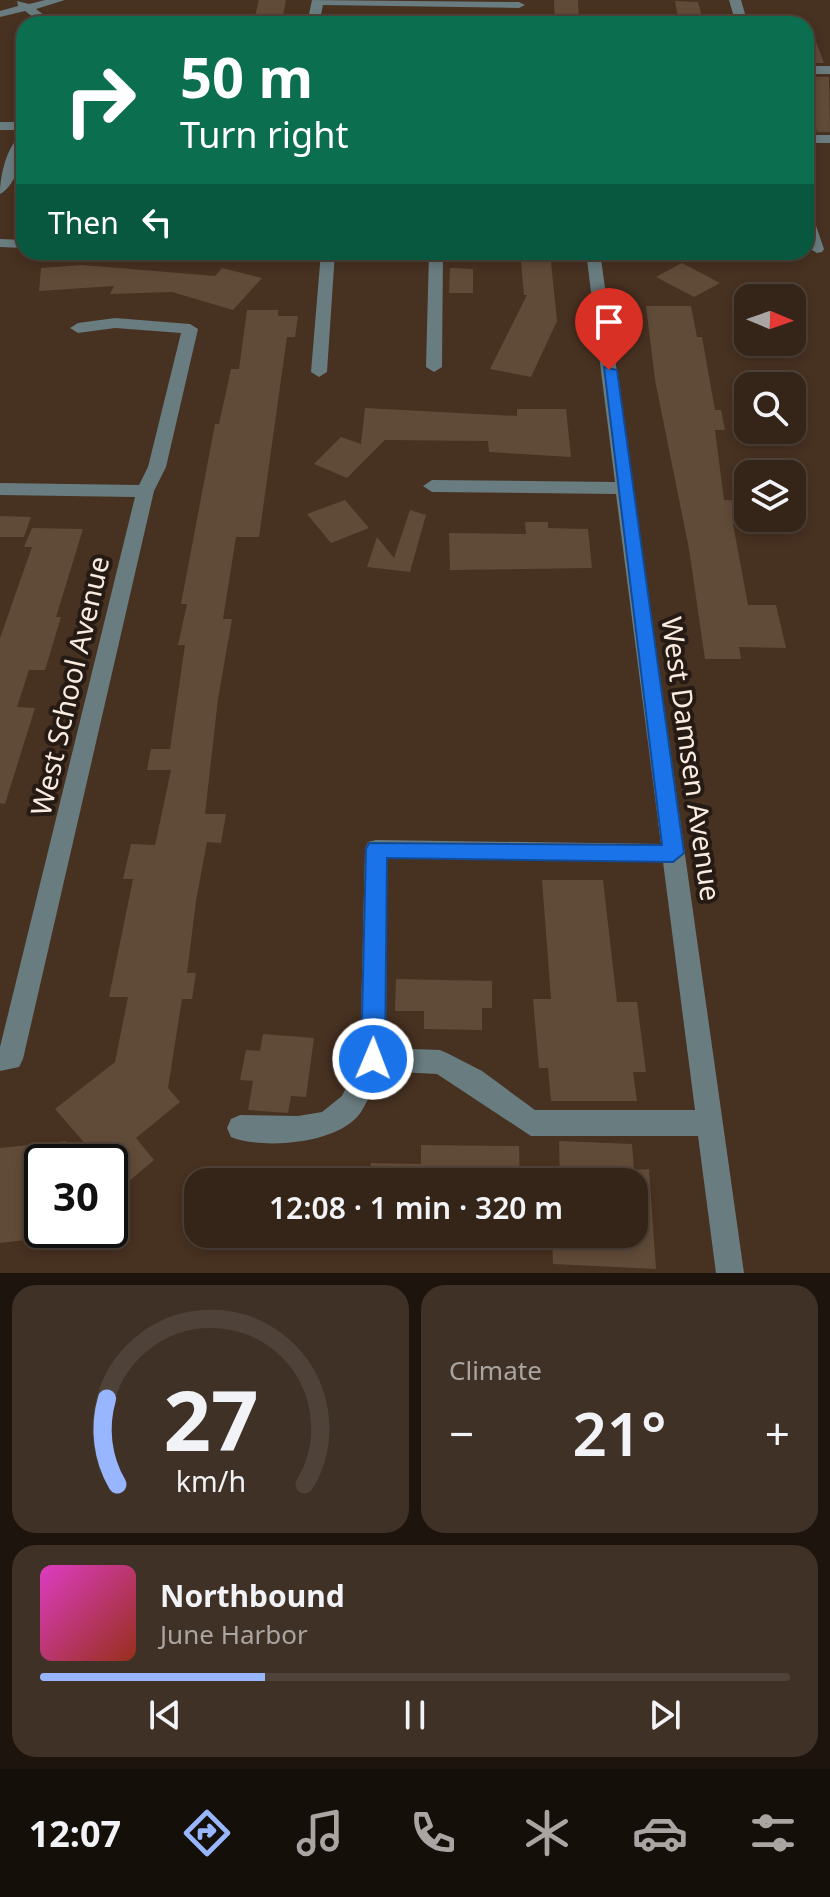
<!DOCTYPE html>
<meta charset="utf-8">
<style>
body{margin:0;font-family:"Noto Sans",sans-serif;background:#403126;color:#f1f3f6;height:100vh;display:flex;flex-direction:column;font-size:30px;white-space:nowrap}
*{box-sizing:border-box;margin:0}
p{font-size:26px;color:#aaa5a2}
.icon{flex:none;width:44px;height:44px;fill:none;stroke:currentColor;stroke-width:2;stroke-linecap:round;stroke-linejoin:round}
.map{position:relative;height:1273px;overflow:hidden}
.sheet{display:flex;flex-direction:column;gap:12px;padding:12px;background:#1d140e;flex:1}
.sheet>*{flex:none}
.hud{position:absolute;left:16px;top:16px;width:798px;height:244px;border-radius:24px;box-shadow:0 4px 12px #0003,0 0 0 2px #4f4238;background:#0b6e4f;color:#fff;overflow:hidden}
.needle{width:52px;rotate:92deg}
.fabs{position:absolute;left:734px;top:284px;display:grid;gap:16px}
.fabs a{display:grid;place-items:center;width:72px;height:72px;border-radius:16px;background:#352519;box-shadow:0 4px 12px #0003,0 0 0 2px #4f4238;font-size:40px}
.speed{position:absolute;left:24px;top:1144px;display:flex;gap:16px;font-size:40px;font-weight:700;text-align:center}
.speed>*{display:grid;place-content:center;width:104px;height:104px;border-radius:50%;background:#352519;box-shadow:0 4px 12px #0003,0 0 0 2px #4f4238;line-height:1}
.speed .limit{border:4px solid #111;border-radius:12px;background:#fff;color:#111}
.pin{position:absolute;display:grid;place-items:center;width:68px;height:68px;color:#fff;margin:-82px -34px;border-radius:50% 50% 50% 0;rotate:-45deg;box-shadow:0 0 8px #0007}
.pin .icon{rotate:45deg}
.me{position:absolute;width:88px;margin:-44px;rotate:1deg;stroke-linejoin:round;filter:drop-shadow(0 0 6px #0008)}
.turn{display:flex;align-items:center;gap:28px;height:168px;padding:0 32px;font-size:36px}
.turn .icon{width:104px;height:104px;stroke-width:2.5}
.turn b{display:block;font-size:56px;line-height:68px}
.then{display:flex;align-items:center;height:76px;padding:0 32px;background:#0003;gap:16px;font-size:30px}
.big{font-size:60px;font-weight:600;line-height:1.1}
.sheet .widget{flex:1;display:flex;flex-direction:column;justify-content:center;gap:12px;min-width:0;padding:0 28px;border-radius:24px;background:#403126}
.sheet .dial{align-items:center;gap:0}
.dial svg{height:208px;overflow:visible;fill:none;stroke:#4f4238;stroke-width:7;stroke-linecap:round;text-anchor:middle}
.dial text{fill:#f1f3f6;stroke:none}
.song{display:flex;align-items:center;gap:24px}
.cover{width:96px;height:96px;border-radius:12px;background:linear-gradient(135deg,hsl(310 70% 55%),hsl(10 70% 35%))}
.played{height:8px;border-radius:4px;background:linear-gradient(90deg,#97b6fd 30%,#4f4238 30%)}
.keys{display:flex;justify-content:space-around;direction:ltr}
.heat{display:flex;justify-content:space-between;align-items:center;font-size:44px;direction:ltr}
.sheet .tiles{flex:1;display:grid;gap:12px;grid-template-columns:1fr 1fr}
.widget:last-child{grid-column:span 2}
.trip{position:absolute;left:184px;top:1168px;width:464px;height:80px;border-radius:24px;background:#352519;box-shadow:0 4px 12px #0003,0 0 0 2px #4f4238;font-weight:600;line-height:80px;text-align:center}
.tab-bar{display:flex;height:128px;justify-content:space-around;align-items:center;background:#150f0a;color:#aaa5a2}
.tab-bar .icon{width:56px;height:56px}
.tab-bar .selected{color:#97b6fd}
.tab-bar b{font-size:36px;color:#f1f3f6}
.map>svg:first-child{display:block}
.building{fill:#604a38}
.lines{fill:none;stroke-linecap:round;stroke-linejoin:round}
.minor{fill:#697c7f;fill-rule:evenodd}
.route{fill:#1a73e8;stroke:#114b97;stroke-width:2}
.labels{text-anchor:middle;stroke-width:8;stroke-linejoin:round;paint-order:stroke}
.street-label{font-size:28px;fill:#faebe1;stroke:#251b14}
</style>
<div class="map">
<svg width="830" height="1273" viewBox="0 0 830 1273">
<rect width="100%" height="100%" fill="#473121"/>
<path class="building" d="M 259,0 L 286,0 L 282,20 L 254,20 Z
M 554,0 L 578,0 L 579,24 L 555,24 Z
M 675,1 L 698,2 L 704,24 L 679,24 Z
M 808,20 L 824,63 L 806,63 Z
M 806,77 L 829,77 L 830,132 L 817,132 L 806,95 Z
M 521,262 L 551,262 L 557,321 L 531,377 L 490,369 L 527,295 L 524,295 Z
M 682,263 L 720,283 L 694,297 L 656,277 Z
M 82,265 L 215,276 L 222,268 L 262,278 L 233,310 L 172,292 L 110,294 L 114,286 L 39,291 L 41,268 Z
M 450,268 L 473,269 L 473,293 L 449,293 Z
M 646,306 L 691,306 L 697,337 L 702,337 L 715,410 L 721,410 L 725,430 L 715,430 L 724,500 L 748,501 L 748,524 L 733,524 L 748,605 L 776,605 L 786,648 L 739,647 L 741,659 L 705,659 L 689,549 L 655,380 Z
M 247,310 L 278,310 L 278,316 L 298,316 L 295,337 L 287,337 L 259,537 L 236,537 L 223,619 L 232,619 L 218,699 L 205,814 L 226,814 L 221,843 L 207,842 L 196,901 L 187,973 L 196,973 L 192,999 L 182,999 L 168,1088 L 180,1102 L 136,1138 L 154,1160 L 122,1187 L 110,1173 L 110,1162 L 101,1162 L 55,1109 L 115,1062 L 128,997 L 109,997 L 133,879 L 123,879 L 131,844 L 155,845 L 171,770 L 147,770 L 151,749 L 170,749 L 185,645 L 178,645 L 187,604 L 181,604 L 215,424 L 219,424 L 231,369 L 239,369 Z
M 365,408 L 517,416 L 517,409 L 566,409 L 571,457 L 489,452 L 488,441 L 385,440 L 347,478 L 314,464 L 341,437 L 361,444 Z
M 345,500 L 369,528 L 331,543 L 307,514 Z
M 410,510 L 426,515 L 410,572 L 367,567 L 377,537 L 394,558 Z
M 0,516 L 31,517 L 24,537 L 0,537 Z
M 525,522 L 548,522 L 548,528 L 588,529 L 592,568 L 450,570 L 449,533 L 526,534 Z
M 32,528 L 83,529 L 56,617 L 61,617 L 45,670 L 29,670 L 17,707 L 35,708 L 5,804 L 0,803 L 0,638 L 32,547 L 24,547 Z
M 542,880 L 603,880 L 617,1002 L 637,1002 L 646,1072 L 633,1072 L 637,1101 L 551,1101 L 548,1068 L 539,1068 L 533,999 L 551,999 Z
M 396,979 L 492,981 L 492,1008 L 482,1008 L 482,1030 L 424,1029 L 424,1011 L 395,1011 Z
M 263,1034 L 314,1038 L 306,1097 L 291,1096 L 288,1113 L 248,1110 L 253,1081 L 240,1080 L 246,1050 L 260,1051 Z
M 66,1141 L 65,1162 L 42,1162 L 42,1238 L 0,1243 L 0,1148 Z
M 559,1141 L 632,1144 L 634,1170 L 649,1169 L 656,1269 L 553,1264 L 552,1234 L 634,1234 L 634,1182 L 560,1182 Z
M 421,1145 L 519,1146 L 520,1182 L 370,1182 L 371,1163 L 421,1164 Z"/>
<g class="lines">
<path class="minor" d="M 45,0 L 65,0 L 36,9 L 55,24 L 42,24 L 25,11 L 0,17 L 0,11 L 18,6 L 17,1 L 29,4 Z
M 312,0 L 519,2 L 525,5 L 519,8 L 323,5 L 319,24 L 307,24 Z
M 729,0 L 741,0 L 748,24 L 736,24 Z
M 806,66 L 830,66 L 830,74 L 806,74 Z
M 0,122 L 24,122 L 24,130 L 0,130 Z
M 24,134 C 24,152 17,186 0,194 C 0,176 7,142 24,134 Z
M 806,135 L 830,135 L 830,143 L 806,143 Z
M 806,213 L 813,217 L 824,249 L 822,252 L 817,253 L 810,249 L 806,238 Z
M 0,239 L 24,240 L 24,248 L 0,247 Z
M 321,252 L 335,252 L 327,372 L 319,377 L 311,372 Z
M 429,252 L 443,252 L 442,367 L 434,372 L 426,367 Z
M 586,252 L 600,252 L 744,1273 L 716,1273 L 698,1136 L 531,1136 L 437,1074 L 380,1071 C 374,1084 369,1100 361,1112 C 340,1144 263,1150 231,1137 L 227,1128 L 231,1119 L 240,1115 L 298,1116 L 322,1112 L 342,1096 L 360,1058 L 365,849 L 368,842 L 376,840 L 661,844 L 616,494 L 432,492 L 423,486 L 432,480 L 615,482 ZM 387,858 L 663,862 L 695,1110 L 535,1110 L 482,1071 L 449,1054 L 440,1050 L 386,1048 Z
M 115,318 L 190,324 L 198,329 L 166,467 L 154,491 L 23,1059 L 19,1067 L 0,1071 L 0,1047 L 135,497 L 0,495 L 0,483 L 139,485 L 148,467 L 181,333 L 115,328 L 78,333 L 70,328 L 78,323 Z"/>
</g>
<path class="route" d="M 604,367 L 617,370 L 684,853 L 673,862 L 387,858 L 385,1059 L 381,1067 L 373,1070 L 364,1067 L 361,1059 L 366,849 L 369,843 L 662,845 Z"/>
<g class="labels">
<g class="street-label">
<text transform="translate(70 686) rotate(-77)" y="10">West School Avenue</text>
<text transform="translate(691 759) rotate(82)" y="10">West Damsen Avenue</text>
</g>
</g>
</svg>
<div class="fabs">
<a><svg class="needle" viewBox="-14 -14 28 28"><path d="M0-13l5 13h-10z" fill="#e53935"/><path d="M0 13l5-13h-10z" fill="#aaa5a2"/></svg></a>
<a><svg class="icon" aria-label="search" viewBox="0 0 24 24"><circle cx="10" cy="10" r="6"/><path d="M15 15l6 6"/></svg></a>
<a><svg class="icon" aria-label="layers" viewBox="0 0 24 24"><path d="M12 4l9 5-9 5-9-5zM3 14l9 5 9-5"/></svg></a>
</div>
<div class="speed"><div class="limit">30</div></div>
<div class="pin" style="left:609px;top:370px;background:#d93025"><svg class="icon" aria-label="arrive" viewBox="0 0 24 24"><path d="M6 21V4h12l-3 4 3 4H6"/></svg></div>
<svg class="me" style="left:373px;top:1059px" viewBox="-20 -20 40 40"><circle r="17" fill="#1a73e8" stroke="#fff" stroke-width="3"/><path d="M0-11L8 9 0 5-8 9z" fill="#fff"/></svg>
<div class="trip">12:08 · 1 min · 320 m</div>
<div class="hud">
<div class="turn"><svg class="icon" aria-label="right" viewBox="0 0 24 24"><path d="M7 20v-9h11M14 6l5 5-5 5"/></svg><div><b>50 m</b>Turn right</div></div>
<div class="then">Then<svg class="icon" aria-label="left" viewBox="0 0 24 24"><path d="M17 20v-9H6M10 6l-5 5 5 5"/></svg></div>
</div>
</div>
<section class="sheet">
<div class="tiles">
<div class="widget dial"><svg viewBox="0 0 100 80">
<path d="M14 69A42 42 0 1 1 86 69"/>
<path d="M14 69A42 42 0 0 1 10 36" stroke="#97b6fd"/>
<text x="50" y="56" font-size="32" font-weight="700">27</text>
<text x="50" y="72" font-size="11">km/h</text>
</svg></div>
<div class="widget"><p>Climate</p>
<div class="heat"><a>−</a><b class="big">21°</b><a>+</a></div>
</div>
<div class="widget">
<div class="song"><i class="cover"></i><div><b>Northbound</b><p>June Harbor</p></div></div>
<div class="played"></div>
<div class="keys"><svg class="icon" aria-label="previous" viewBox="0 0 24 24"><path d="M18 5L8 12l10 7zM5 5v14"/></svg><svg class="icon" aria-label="pause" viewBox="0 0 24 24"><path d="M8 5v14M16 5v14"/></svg><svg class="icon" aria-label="next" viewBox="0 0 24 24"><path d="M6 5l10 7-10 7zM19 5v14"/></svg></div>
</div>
</div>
</section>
<nav class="tab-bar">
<b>12:07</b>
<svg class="icon selected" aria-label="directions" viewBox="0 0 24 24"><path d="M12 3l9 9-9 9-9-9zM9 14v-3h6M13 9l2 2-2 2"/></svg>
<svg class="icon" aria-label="music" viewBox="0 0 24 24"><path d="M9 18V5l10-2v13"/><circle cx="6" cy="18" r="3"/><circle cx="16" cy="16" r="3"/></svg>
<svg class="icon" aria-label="phone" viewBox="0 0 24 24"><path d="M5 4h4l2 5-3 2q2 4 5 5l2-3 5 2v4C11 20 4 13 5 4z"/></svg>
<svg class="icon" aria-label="climate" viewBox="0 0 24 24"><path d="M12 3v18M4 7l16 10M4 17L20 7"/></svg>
<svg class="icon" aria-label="car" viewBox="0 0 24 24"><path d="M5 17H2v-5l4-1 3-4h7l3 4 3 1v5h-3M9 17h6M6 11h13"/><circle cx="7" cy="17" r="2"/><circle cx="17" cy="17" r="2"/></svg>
<svg class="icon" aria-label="filters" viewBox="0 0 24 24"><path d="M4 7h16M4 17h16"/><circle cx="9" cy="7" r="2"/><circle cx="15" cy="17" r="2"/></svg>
</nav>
